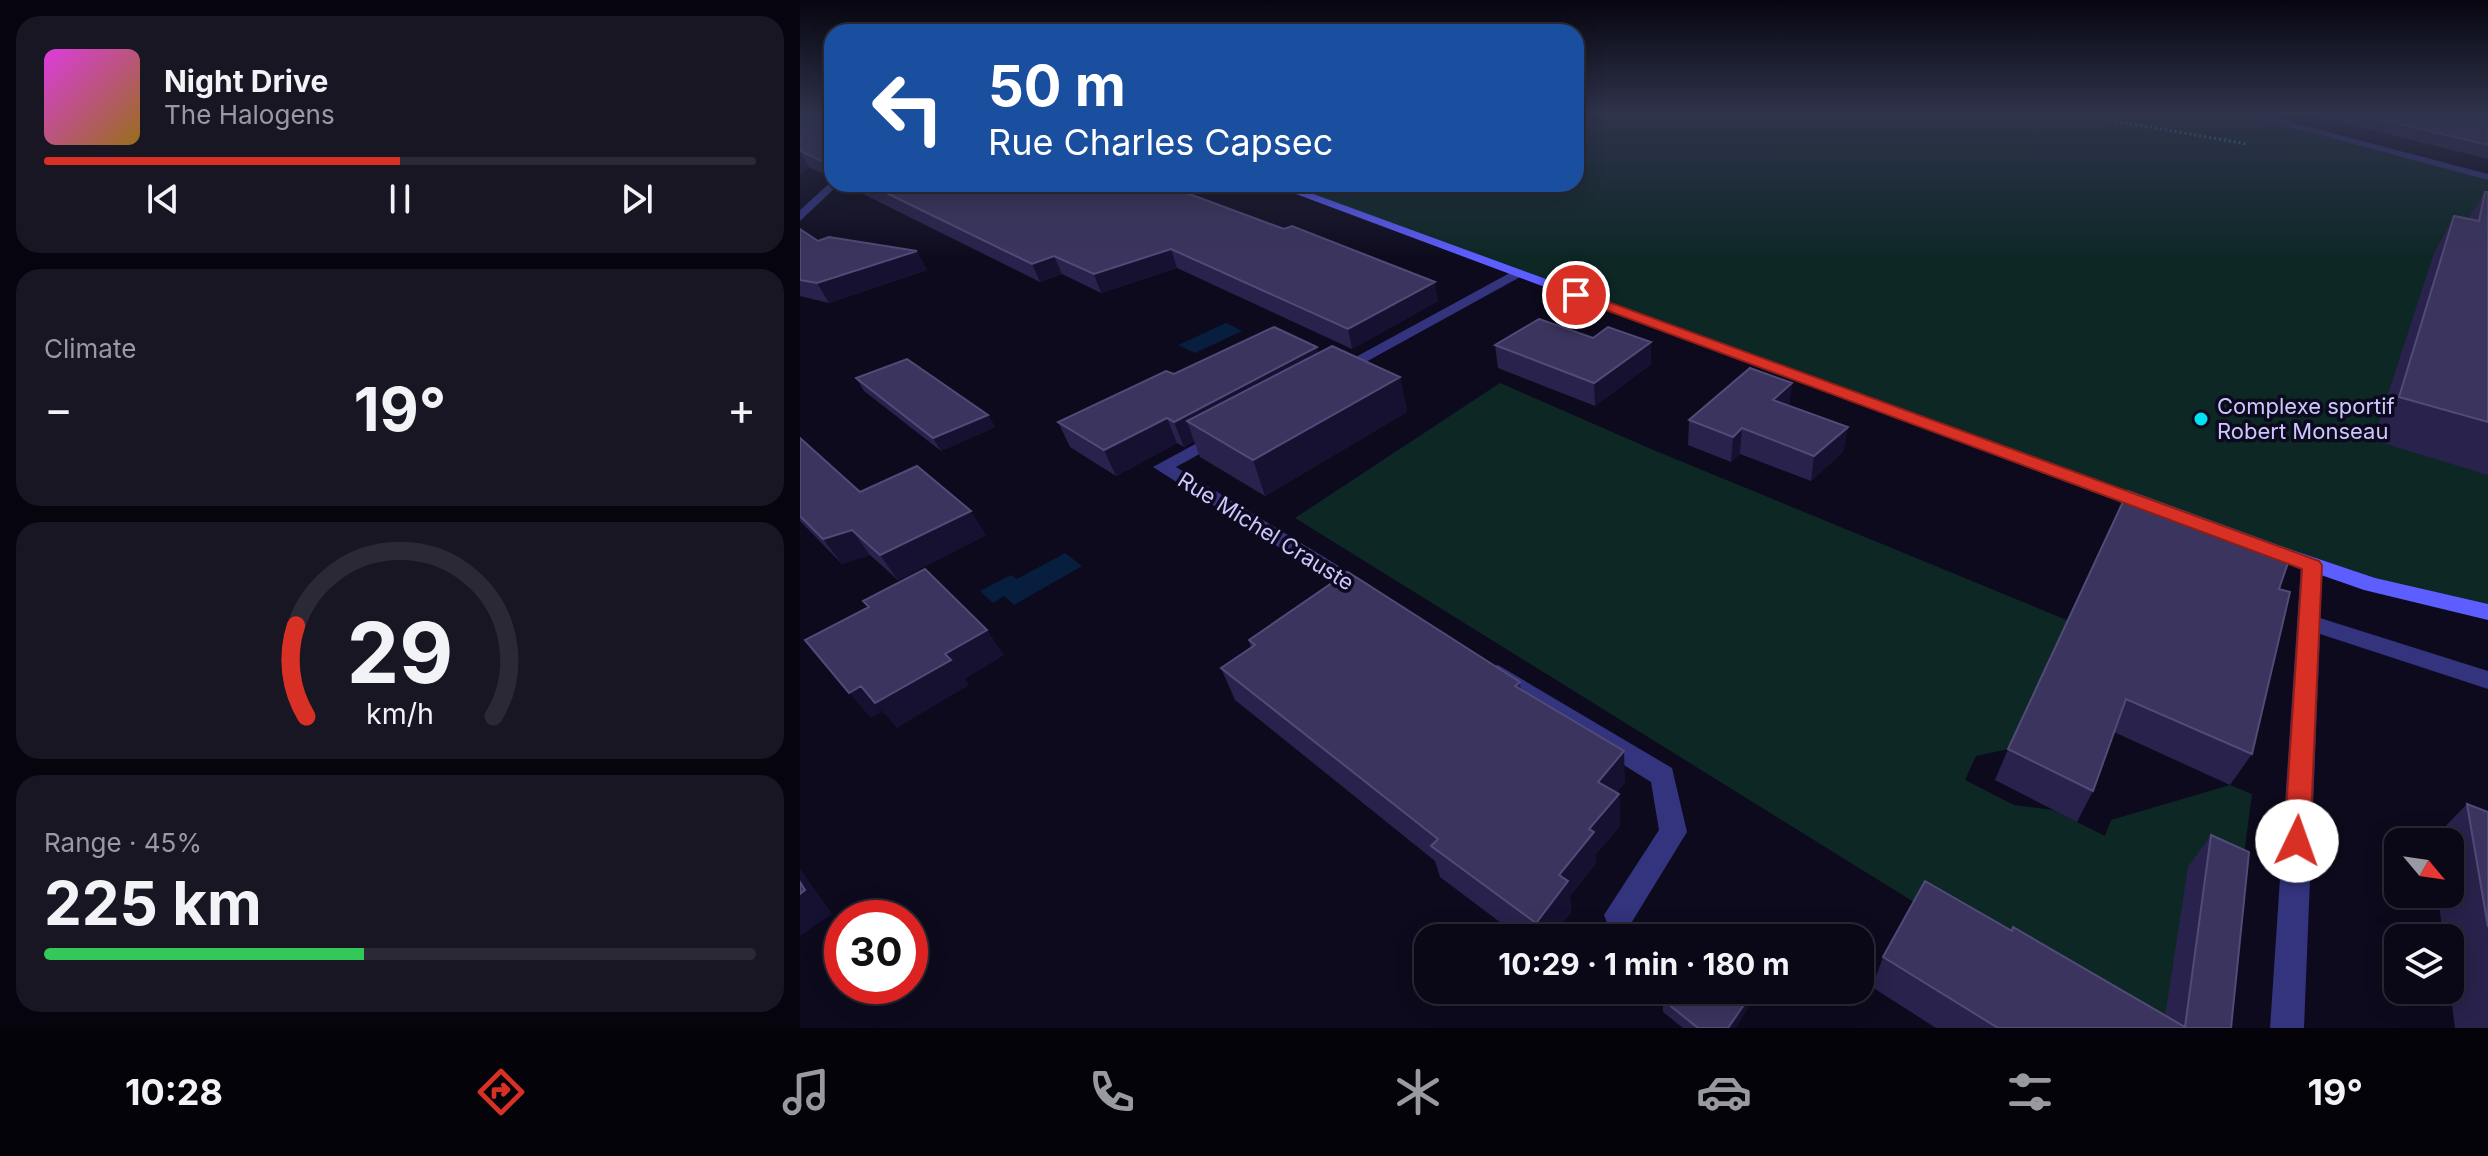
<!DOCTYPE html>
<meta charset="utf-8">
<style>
body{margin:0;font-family:Inter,sans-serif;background:#181623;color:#f1f3f6;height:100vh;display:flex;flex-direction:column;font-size:30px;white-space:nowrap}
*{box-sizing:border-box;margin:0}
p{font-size:26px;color:#999aa1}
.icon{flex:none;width:44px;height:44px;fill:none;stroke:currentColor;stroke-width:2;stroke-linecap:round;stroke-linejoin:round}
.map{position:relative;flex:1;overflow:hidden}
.panel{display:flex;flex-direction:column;gap:16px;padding:16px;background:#06040c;width:800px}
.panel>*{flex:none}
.guide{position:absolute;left:24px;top:24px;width:760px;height:168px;border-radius:24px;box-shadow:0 4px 20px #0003,0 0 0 2px #2a2935;background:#1a4fa0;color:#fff;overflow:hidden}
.needle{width:52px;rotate:119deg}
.tools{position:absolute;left:1584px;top:828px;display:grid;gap:16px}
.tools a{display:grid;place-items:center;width:80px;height:80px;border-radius:16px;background:#0a0816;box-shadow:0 4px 20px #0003,0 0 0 2px #2a2935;font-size:40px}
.speed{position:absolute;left:24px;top:900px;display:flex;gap:16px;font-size:40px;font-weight:700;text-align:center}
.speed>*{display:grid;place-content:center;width:104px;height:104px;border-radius:50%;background:#0a0816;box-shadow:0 4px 20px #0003,0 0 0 2px #2a2935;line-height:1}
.speed .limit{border:12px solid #d22;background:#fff;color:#111}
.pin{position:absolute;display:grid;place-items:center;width:68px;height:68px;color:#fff;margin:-34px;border:4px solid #fff;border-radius:50%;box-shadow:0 2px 8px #0007}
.me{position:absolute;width:88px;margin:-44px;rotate:3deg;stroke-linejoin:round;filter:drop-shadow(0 0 6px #0008)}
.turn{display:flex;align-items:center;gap:28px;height:168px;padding:0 32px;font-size:36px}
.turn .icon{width:104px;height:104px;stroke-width:2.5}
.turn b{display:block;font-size:56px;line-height:68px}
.big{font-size:60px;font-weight:700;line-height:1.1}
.panel .card{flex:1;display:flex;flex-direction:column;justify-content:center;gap:12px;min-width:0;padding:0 28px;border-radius:24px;background:#181623}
.panel .dial{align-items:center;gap:0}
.dial svg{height:208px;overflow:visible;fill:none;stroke:#2a2935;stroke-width:7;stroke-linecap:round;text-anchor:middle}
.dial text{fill:#f1f3f6;stroke:none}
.song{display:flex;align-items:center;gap:24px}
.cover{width:96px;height:96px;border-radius:12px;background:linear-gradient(135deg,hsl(300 70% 55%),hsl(40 70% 35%))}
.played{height:8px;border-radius:4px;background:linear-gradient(90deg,#d93025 50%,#2a2935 50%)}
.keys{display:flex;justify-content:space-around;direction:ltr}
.heat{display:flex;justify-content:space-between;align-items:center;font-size:44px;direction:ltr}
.charge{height:12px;border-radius:6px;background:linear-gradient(90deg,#34c759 45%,#2a2935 0)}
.trip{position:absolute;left:614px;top:924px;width:460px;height:80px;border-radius:24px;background:#0a0816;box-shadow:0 4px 20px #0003,0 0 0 2px #2a2935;font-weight:700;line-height:80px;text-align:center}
.dock{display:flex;height:128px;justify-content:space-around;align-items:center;background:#040309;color:#999aa1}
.dock .icon{width:56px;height:56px}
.dock .current{color:#d93025}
.dock b{font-size:36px;color:#f1f3f6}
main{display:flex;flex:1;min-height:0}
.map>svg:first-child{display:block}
.green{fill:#0d2725}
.water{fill:#081e3e}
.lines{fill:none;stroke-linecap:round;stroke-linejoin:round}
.path{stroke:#27b2a5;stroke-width:3;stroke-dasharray:2 3;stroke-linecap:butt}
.street{fill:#33337e;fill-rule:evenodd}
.secondary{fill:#5d5eff;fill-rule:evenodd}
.wall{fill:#29224c}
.shaded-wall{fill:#171131}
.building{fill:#3b345f;stroke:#514b78;stroke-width:2}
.route{fill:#d93025;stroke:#8d1f18;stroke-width:2}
.poi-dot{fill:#00e1f1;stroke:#0d0a1d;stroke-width:3}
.labels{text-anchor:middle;stroke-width:7;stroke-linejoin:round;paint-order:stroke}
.poi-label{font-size:22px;fill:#cbc6ff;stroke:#0d0a1d;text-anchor:start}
.street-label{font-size:22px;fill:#cbc6ff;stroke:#0d0a1d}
</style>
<main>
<section class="panel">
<div class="card">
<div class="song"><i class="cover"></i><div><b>Night Drive</b><p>The Halogens</p></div></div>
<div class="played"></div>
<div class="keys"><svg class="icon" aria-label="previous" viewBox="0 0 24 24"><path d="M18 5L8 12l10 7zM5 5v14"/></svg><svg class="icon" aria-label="pause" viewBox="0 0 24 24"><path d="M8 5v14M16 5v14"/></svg><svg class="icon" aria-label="next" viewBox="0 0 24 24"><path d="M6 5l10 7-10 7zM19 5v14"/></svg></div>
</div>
<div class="card"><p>Climate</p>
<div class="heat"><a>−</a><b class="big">19°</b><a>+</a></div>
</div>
<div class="card dial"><svg viewBox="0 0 100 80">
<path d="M14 69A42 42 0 1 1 86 69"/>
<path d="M14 69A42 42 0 0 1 10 34" stroke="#d93025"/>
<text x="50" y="56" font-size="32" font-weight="700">29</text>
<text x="50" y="72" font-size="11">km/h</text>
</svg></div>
<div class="card"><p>Range · 45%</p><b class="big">225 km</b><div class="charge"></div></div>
</section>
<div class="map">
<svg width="1688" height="1028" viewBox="0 0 1688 1028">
<rect width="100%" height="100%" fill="#0d0a1d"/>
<path class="green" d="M 776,115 L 1451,115 L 1688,177 L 1688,612 L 1572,585 L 475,184 L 776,184 Z
M 700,383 L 851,449 L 1269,621 L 1209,749 L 1176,756 L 1165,780 L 1214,805 L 1253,810 L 1305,836 L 1311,820 L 1430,785 L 1452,794 L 1421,1028 L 1317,1028 L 495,518 Z"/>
<path class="water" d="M 426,323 L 442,331 L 395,353 L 378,345 Z
M 265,553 L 282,566 L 214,605 L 204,596 L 193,603 L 180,591 L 211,575 L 217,579 Z"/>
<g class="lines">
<path class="path" d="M 1281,115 L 1447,144"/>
<path class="street" d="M 1446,115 L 1463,115 L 1688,174 L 1688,180 Z
M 32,181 L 32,184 L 39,184 L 37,186 L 0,221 L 0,210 Z
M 717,269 L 722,270 L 722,276 L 544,374 L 538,376 L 530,371 Z
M 419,431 L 425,432 L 428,436 L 425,440 L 376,467 L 570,585 L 573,590 L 570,595 L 554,595 L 353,467 Z
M 1512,558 L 1520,560 L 1523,565 L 1520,618 L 1688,671 L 1688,689 L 1520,634 L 1504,1028 L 1470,1028 L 1501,565 L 1504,560 Z
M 698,665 L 872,768 L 887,832 L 830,925 L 819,930 L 808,925 L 804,915 L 859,830 L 851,782 L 689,681 L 686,674 L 689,667 Z"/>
<path class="secondary" d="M 469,184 L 486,184 L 1356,502 L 1359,506 L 1356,510 L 1342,510 Z
M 1465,541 L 1575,578 L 1688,604 L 1688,620 L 1564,590 L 1458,553 L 1455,548 L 1458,543 Z"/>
</g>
<path class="wall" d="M 0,115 L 32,115 L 32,178 L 9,167 L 0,177 Z
M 1510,115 L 1688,115 L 1688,159 Z
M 43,184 L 373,184 L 375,188 L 638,301 L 552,349 L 377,268 L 301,293 L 262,274 L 240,282 Z
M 1685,192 L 1688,192 L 1688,475 L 1573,440 L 1634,253 L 1654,216 L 1668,219 Z
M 0,229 L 18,241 L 127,270 L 29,303 L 0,296 Z
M 851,342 L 851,364 L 795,406 L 698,368 L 695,345 Z
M 518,353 L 600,377 L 607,412 L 465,496 L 400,457 L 394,441 L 384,447 L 377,443 L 316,476 L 270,447 L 258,422 L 374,374 Z
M 56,378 L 188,415 L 195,427 L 141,451 L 64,391 Z
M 992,383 L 989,406 L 1048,427 L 1043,452 L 1011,481 L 940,454 L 931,462 L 888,445 L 889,420 Z
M 0,438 L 60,492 L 186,535 L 98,580 L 70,555 L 42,564 L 0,521 Z
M 1479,589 L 1452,754 L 1430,785 L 1314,732 L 1293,791 L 1277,822 L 1195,780 L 1208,749 Z
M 449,640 L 720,682 L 721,689 L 825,782 L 816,793 L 819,794 L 820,826 L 795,855 L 796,863 L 770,896 L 771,912 L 751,938 L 721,938 L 640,877 L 635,861 L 435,700 L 421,668 L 451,648 Z
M 1667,804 L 1688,812 L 1688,1028 L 1655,1028 L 1650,989 L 1650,938 L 1643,938 L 1638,894 L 1650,894 L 1650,842 L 1631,842 L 1631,841 Z
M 1411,835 L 1431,1028 L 1136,1028 L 1072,987 L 1083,957 L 1211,930 L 1213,927 L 1365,1016 L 1388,867 Z
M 870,990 L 955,990 L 953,1000 L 935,1028 L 883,1028 L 863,1012 L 863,1000 Z"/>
<path class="shaded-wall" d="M 0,151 L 9,167 L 0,177 Z
M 371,249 L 377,268 L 301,293 L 294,274 Z
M 117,251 L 127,270 L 29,303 L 17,283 Z
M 254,256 L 262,274 L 240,282 L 232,264 Z
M 635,282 L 638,301 L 552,349 L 548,329 Z
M 851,342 L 851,364 L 795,406 L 794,383 Z
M 517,347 L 523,371 L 387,421 L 394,441 L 384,447 L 374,422 Z
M 600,377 L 607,412 L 465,496 L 453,460 Z
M 992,383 L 989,407 L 973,400 Z
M 188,415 L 195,427 L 141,451 L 133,438 Z
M 367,418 L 377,443 L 316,476 L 304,450 Z
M 1048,427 L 1043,452 L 1011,481 L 1014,456 Z
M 942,428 L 940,454 L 931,462 L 933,437 Z
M 171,511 L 186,535 L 98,580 L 80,555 Z
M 52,530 L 70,555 L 42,564 L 23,539 Z
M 187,630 L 204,655 L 165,679 L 169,685 L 97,728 L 75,703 L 145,654 Z
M 61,686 L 82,712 L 71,718 L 49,693 Z
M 824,751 L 825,782 L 800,813 L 798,782 Z
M 819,794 L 820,826 L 795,855 L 796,863 L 770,896 L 771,912 L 751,938 L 738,938 L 736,923 L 759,875 L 789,829 Z
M 0,869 L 32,914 L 0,936 Z
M 954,990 L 953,1000 L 935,1028 L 928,1028 Z"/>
<path class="building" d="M 0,115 L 32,115 L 32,166 L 0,151 Z
M 1562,115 L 1688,115 L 1688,145 Z
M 68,184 L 367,184 L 365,185 L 484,229 L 492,226 L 635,282 L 548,329 L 371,249 L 294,274 L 254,256 L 232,264 Z
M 1685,192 L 1688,192 L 1688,422 L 1599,397 L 1654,216 L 1679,221 Z
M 0,229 L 18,241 L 29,237 L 117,251 L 17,283 L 0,280 Z
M 739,319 L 793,338 L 808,327 L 851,342 L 794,383 L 695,345 Z
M 474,327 L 517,347 L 374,422 L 367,418 L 304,450 L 258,422 L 366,371 L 374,374 Z
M 532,346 L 600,377 L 453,460 L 387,421 Z
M 107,359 L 188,415 L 133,438 L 56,378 Z
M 950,368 L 992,383 L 973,400 L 1048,427 L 1014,456 L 942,428 L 933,437 L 889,420 Z
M 0,438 L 60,492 L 117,466 L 171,511 L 80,555 L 52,530 L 23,539 L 0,516 Z
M 1328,491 L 1492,551 L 1479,589 L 1490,592 L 1452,754 L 1326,699 L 1293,791 L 1208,749 Z
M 125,569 L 187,630 L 145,654 L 151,660 L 75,703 L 61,686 L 49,693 L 5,640 L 69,607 L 63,601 Z
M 548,572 L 720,682 L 715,686 L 824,751 L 798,782 L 819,794 L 789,829 L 794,832 L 759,875 L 768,881 L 736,923 L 631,846 L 638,839 L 421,668 L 455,645 L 449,640 Z
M 1667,804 L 1688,812 L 1688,927 Z
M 1411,835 L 1449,852 L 1431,1028 L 1198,1028 L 1083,957 L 1125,881 L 1212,931 L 1213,927 L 1385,1027 Z
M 0,882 L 5,890 L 0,894 Z
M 870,990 L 954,990 L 928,1028 L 898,1028 L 863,1000 Z"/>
<linearGradient id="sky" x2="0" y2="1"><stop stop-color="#070610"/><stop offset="0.44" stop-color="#2f334c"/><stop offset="1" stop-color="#2f334c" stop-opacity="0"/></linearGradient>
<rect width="1688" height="259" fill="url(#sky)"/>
<path class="route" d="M 771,292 L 781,292 L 1519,561 L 1522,565 L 1510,841 L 1506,849 L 1497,852 L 1487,849 L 1484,841 L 1502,569 L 771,297 Z"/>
<circle class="poi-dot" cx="1401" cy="419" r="8"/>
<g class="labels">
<g class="poi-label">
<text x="1417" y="414">Complexe sportif<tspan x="1417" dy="25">Robert Monseau</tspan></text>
</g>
<g class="street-label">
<text transform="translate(466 531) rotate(32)" y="8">Rue Michel Crauste</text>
</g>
</g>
</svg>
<div class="tools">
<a><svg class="needle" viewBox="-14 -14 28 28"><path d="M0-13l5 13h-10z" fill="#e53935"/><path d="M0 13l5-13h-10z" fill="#999aa1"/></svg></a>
<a><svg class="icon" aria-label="layers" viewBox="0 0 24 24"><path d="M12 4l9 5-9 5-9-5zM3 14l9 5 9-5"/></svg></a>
</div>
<div class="speed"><div class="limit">30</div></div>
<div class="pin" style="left:776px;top:295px;background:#d93025"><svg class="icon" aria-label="arrive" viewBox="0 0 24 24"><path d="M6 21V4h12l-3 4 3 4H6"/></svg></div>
<svg class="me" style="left:1497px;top:841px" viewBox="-20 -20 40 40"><circle r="19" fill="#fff"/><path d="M0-13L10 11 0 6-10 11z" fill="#d93025"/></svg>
<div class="trip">10:29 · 1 min · 180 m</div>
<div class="guide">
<div class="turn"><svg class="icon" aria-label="left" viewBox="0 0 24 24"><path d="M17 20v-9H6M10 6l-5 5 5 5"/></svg><div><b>50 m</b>Rue Charles Capsec</div></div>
</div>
</div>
</main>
<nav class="dock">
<b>10:28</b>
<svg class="icon current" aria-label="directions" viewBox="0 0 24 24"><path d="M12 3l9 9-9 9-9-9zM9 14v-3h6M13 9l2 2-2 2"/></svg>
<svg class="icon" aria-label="music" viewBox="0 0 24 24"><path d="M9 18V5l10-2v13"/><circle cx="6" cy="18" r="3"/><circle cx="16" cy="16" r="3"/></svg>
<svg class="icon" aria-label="phone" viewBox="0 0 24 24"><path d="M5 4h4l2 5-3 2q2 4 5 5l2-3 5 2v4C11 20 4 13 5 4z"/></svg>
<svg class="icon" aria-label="climate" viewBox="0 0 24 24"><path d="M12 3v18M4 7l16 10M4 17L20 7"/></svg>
<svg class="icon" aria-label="car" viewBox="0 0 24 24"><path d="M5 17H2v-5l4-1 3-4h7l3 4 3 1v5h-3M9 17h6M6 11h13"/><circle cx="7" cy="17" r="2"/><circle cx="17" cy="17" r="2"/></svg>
<svg class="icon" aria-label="filters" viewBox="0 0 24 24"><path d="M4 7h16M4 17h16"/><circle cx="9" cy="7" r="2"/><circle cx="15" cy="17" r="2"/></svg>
<b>19°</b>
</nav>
